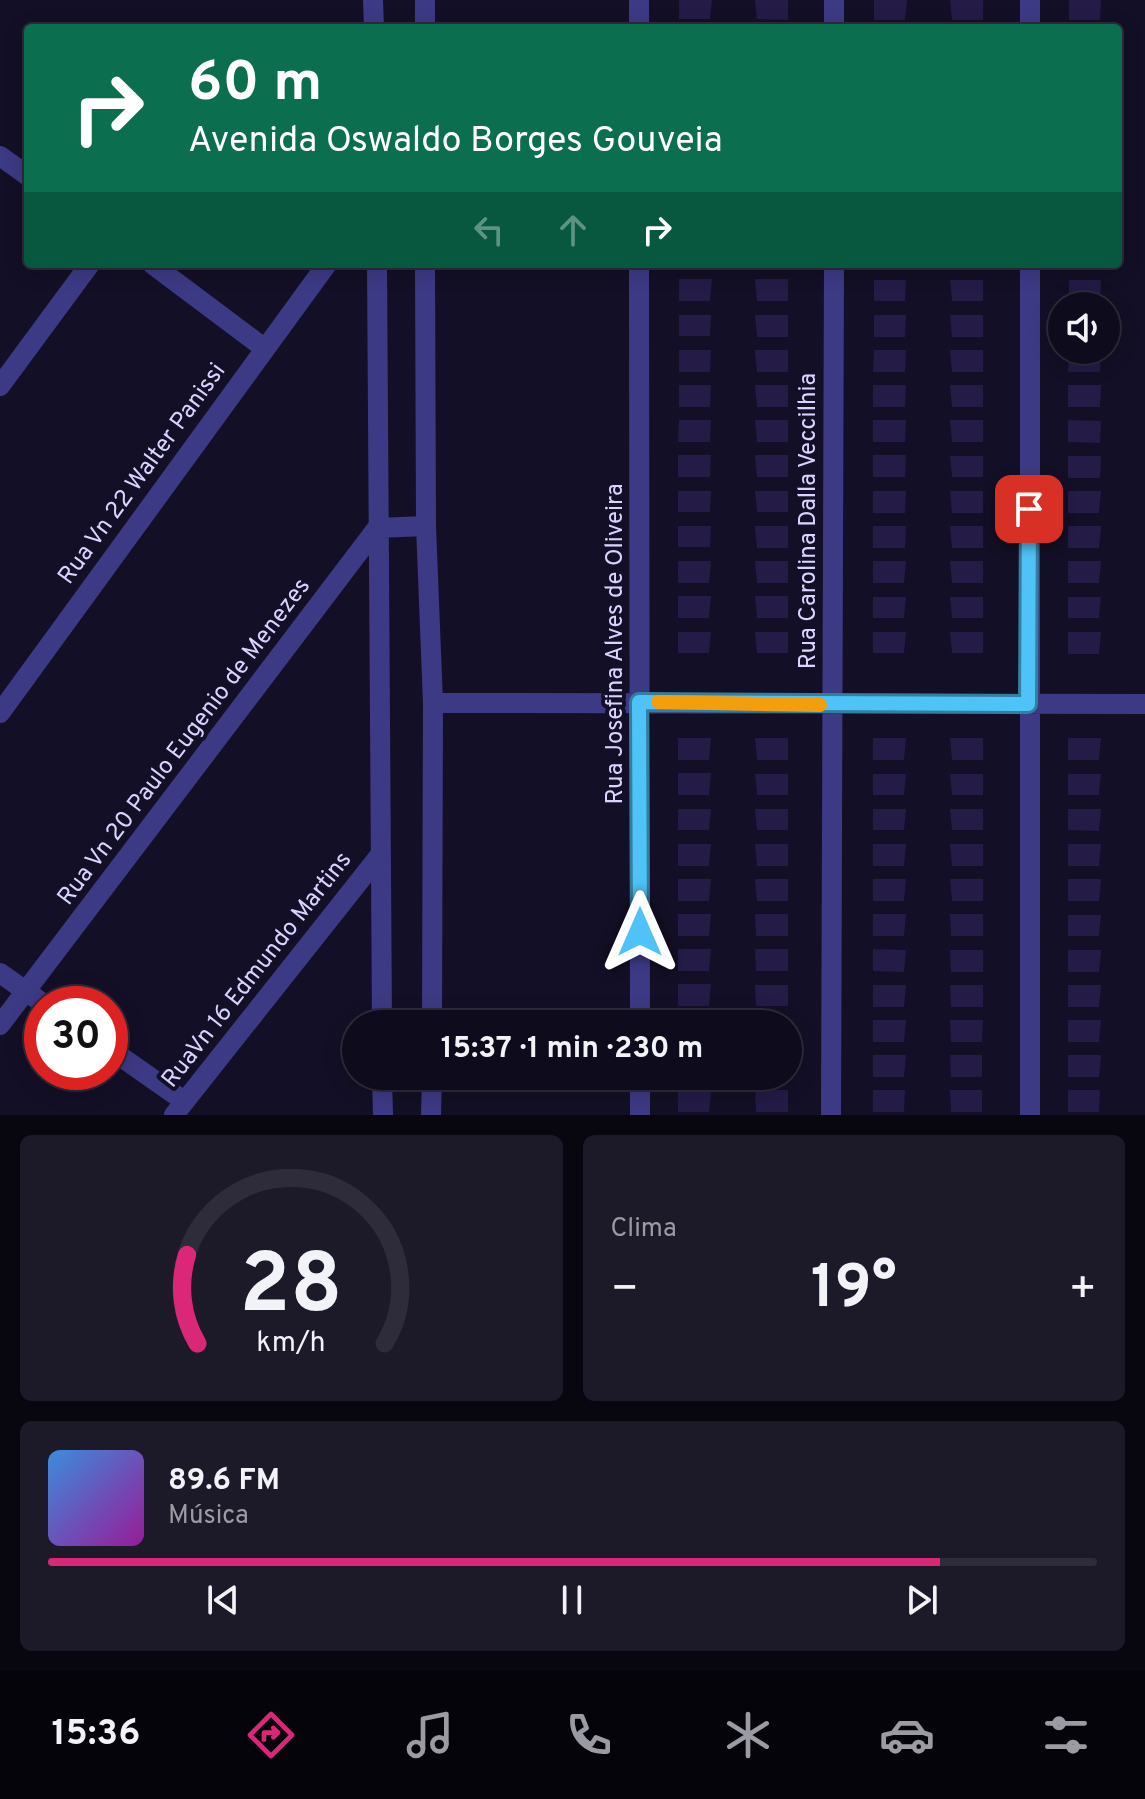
<!DOCTYPE html>
<html lang="pt">
<meta charset="utf-8">
<style>
body{margin:0;font-family:Overpass,sans-serif;background:#1c1929;color:#f1f3f6;height:100vh;display:flex;flex-direction:column;font-size:30px;white-space:nowrap}
*{box-sizing:border-box;margin:0}
p{font-size:26px;color:#9b9ba3}
.icon{flex:none;width:44px;height:44px;fill:none;stroke:currentColor;stroke-width:2;stroke-linecap:round;stroke-linejoin:round}
.map{position:relative;height:1115px;overflow:hidden}
.sheet{display:flex;flex-direction:column;gap:20px;padding:20px;background:#08060f;flex:1}
.sheet>*{flex:none}
.top-card{position:absolute;left:24px;top:24px;width:1098px;height:244px;border-radius:8px;box-shadow:0 4px 20px #0003,0 0 0 2px #2e2b3b;background:#0b6e4f;color:#fff;overflow:hidden}
.fabs{position:absolute;left:1048px;top:292px;display:grid;gap:16px}
.fabs a{display:grid;place-items:center;width:72px;height:72px;border-radius:50%;background:#0e0b1c;box-shadow:0 4px 20px #0003,0 0 0 2px #2e2b3b;font-size:40px}
.speed{position:absolute;left:24px;top:986px;display:flex;gap:16px;font-size:40px;font-weight:700;text-align:center}
.speed>*{display:grid;place-content:center;width:104px;height:104px;border-radius:50%;background:#0e0b1c;box-shadow:0 4px 20px #0003,0 0 0 2px #2e2b3b;line-height:1}
.speed .limit{border:12px solid #d22;background:#fff;color:#111}
.pin{position:absolute;display:grid;place-items:center;width:68px;height:68px;color:#fff;margin:-34px;border-radius:16px;box-shadow:0 4px 12px #0006}
.me{position:absolute;width:88px;margin:-44px;rotate:0deg;stroke-linejoin:round;filter:drop-shadow(0 0 6px #0008)}
.turn{display:flex;align-items:center;gap:28px;height:168px;padding:0 32px;font-size:36px}
.turn .icon{width:104px;height:104px;stroke-width:2.5}
.turn b{display:block;font-size:56px;line-height:68px}
.lanes{display:flex;align-items:center;height:76px;padding:0 32px;background:#0003;justify-content:center;gap:40px;direction:ltr}
.lanes .off{opacity:.35}
.big{font-size:60px;font-weight:700;line-height:1.1}
.sheet .widget{flex:1;display:flex;flex-direction:column;justify-content:center;gap:12px;min-width:0;padding:0 28px;border-radius:12px;background:#1c1929}
.sheet .dial{align-items:center;gap:0}
.dial svg{height:208px;overflow:visible;fill:none;stroke:#2e2b3b;stroke-width:7;stroke-linecap:round;text-anchor:middle}
.dial text{fill:#f1f3f6;stroke:none}
.song{display:flex;align-items:center;gap:24px}
.cover{width:96px;height:96px;border-radius:12px;background:linear-gradient(135deg,hsl(210 70% 55%),hsl(300 70% 35%))}
.played{height:8px;border-radius:4px;background:linear-gradient(90deg,#db2777 85%,#2e2b3b 85%)}
.keys{display:flex;justify-content:space-around;direction:ltr}
.heat{display:flex;justify-content:space-between;align-items:center;font-size:44px;direction:ltr}
.sheet .tiles{flex:1;display:grid;gap:20px;grid-template-columns:1fr 1fr}
.widget:last-child{grid-column:span 2}
.trip{position:absolute;left:342px;top:1010px;width:460px;height:80px;border-radius:40px;background:#0e0b1c;box-shadow:0 4px 20px #0003,0 0 0 2px #2e2b3b;font-weight:700;line-height:80px;text-align:center}
.tabs{display:flex;height:128px;justify-content:space-around;align-items:center;background:#06040b;color:#9b9ba3}
.tabs .icon{width:56px;height:56px}
.tabs .current{color:#db2777}
.tabs b{font-size:36px;color:#f1f3f6}
.map>svg:first-child{display:block}
.building{fill:#241b47}
.lines{fill:none;stroke-linecap:round;stroke-linejoin:round}
.minor{stroke:#3d3a85;stroke-width:20}
.route-casing{stroke:#337fa1;stroke-width:20}
.route{stroke:#4fc3f7;stroke-width:14}
.slow{stroke:#f59e0b;stroke-width:14}
.labels{text-anchor:middle;stroke-width:8;stroke-linejoin:round;paint-order:stroke}
.street-label{font-size:24px;fill:#d9d4ff;stroke:#130f26}
</style>
<div class="map">
<svg width="1145" height="1115" viewBox="0 0 1145 1115">
<rect width="100%" height="100%" fill="#130f26"/>
<path class="building" d="M 679,0 L 712,0 L 710,19 L 679,19 Z
M 755,0 L 788,0 L 788,20 L 757,19 Z
M 874,0 L 907,0 L 905,20 L 874,20 Z
M 950,0 L 983,0 L 983,20 L 952,20 Z
M 1069,0 L 1101,0 L 1100,20 L 1069,20 Z
M 679,279 L 712,279 L 710,301 L 679,301 Z
M 755,279 L 788,279 L 788,301 L 757,301 Z
M 874,280 L 906,280 L 905,301 L 874,301 Z
M 950,280 L 983,280 L 983,301 L 952,301 Z
M 1069,280 L 1101,280 L 1100,301 L 1069,301 Z
M 679,315 L 711,315 L 710,336 L 679,336 Z
M 755,315 L 788,315 L 788,337 L 757,337 Z
M 874,315 L 906,315 L 905,337 L 874,337 Z
M 950,315 L 983,315 L 983,337 L 952,337 Z
M 679,350 L 711,350 L 710,372 L 679,372 Z
M 755,350 L 788,350 L 788,372 L 757,372 Z
M 874,350 L 906,350 L 905,372 L 873,372 Z
M 950,350 L 983,350 L 983,372 L 952,372 Z
M 1069,350 L 1101,350 L 1100,372 L 1068,372 Z
M 679,385 L 711,385 L 710,407 L 679,407 Z
M 755,385 L 788,385 L 788,407 L 757,407 Z
M 873,385 L 906,385 L 905,407 L 873,407 Z
M 950,385 L 983,385 L 983,407 L 952,407 Z
M 1068,385 L 1101,385 L 1100,407 L 1068,407 Z
M 679,420 L 711,420 L 710,442 L 678,442 Z
M 755,420 L 788,420 L 788,442 L 757,442 Z
M 873,420 L 906,420 L 905,442 L 873,442 Z
M 950,420 L 983,420 L 983,442 L 952,442 Z
M 1068,420 L 1101,421 L 1100,443 L 1068,442 Z
M 678,455 L 711,455 L 710,477 L 678,477 Z
M 755,455 L 788,455 L 788,477 L 757,477 Z
M 873,455 L 906,455 L 905,477 L 873,477 Z
M 950,456 L 983,456 L 983,477 L 952,477 Z
M 1068,456 L 1101,456 L 1100,478 L 1068,478 Z
M 678,491 L 711,491 L 710,512 L 678,512 Z
M 755,491 L 788,491 L 788,512 L 757,512 Z
M 873,491 L 906,491 L 905,513 L 873,513 Z
M 950,491 L 983,491 L 983,513 L 952,513 Z
M 1068,491 L 1101,491 L 1099,513 L 1068,513 Z
M 678,526 L 711,526 L 710,547 L 678,547 Z
M 755,526 L 788,526 L 788,548 L 757,548 Z
M 873,526 L 906,526 L 905,548 L 873,548 Z
M 950,526 L 983,526 L 983,548 L 952,548 Z
M 1068,526 L 1101,526 L 1099,548 L 1068,548 Z
M 678,561 L 711,561 L 709,583 L 678,583 Z
M 755,561 L 788,561 L 788,583 L 757,583 Z
M 873,561 L 906,561 L 904,583 L 873,583 Z
M 950,561 L 983,561 L 983,583 L 952,583 Z
M 1068,561 L 1101,561 L 1099,583 L 1068,583 Z
M 678,596 L 711,596 L 709,618 L 678,618 Z
M 755,596 L 788,596 L 788,618 L 757,618 Z
M 873,597 L 906,597 L 904,618 L 873,618 Z
M 950,597 L 983,597 L 983,618 L 952,618 Z
M 1068,597 L 1101,597 L 1099,618 L 1068,618 Z
M 678,632 L 711,632 L 709,653 L 678,653 Z
M 755,632 L 788,632 L 788,653 L 757,653 Z
M 873,632 L 906,632 L 904,653 L 873,653 Z
M 950,632 L 983,632 L 983,653 L 952,653 Z
M 1068,632 L 1101,632 L 1099,654 L 1068,654 Z
M 678,738 L 711,738 L 709,760 L 678,760 Z
M 755,738 L 788,738 L 788,760 L 757,760 Z
M 873,738 L 906,738 L 904,760 L 873,760 Z
M 950,738 L 983,738 L 983,760 L 952,760 Z
M 1068,738 L 1101,738 L 1099,760 L 1068,760 Z
M 678,773 L 711,773 L 709,795 L 678,795 Z
M 755,774 L 788,774 L 788,795 L 757,795 Z
M 873,774 L 906,774 L 904,795 L 873,795 Z
M 950,774 L 983,774 L 983,795 L 952,795 Z
M 1068,774 L 1101,774 L 1099,795 L 1068,795 Z
M 678,809 L 711,809 L 709,830 L 678,830 Z
M 755,809 L 788,809 L 788,830 L 757,830 Z
M 873,809 L 906,809 L 904,830 L 873,830 Z
M 950,809 L 983,809 L 983,830 L 952,830 Z
M 1068,809 L 1101,809 L 1099,831 L 1068,830 Z
M 678,844 L 711,844 L 709,866 L 678,866 Z
M 755,844 L 788,844 L 788,866 L 757,866 Z
M 873,844 L 906,844 L 904,866 L 873,866 Z
M 950,844 L 983,844 L 983,866 L 952,866 Z
M 1068,844 L 1101,844 L 1099,866 L 1068,866 Z
M 678,879 L 711,879 L 709,901 L 678,901 Z
M 755,879 L 788,879 L 788,901 L 757,901 Z
M 873,879 L 906,879 L 904,901 L 873,901 Z
M 950,879 L 983,879 L 983,901 L 952,901 Z
M 1068,879 L 1101,879 L 1099,901 L 1068,901 Z
M 678,914 L 711,914 L 709,936 L 678,936 Z
M 755,914 L 788,914 L 788,936 L 756,936 Z
M 873,914 L 906,914 L 904,936 L 873,936 Z
M 950,914 L 983,914 L 983,936 L 951,936 Z
M 1068,915 L 1101,915 L 1099,936 L 1068,936 Z
M 678,949 L 711,949 L 709,971 L 678,971 Z
M 755,949 L 788,949 L 788,971 L 756,971 Z
M 873,949 L 906,950 L 904,972 L 873,971 Z
M 950,950 L 983,950 L 983,972 L 951,972 Z
M 1068,950 L 1101,950 L 1099,972 L 1068,972 Z
M 678,984 L 711,984 L 709,1006 L 678,1006 Z
M 755,985 L 788,985 L 788,1006 L 756,1006 Z
M 873,985 L 906,985 L 904,1007 L 873,1007 Z
M 950,985 L 983,985 L 983,1007 L 951,1007 Z
M 1068,985 L 1101,985 L 1099,1007 L 1068,1007 Z
M 873,1020 L 906,1020 L 904,1042 L 873,1042 Z
M 950,1020 L 983,1020 L 982,1042 L 951,1042 Z
M 1068,1020 L 1101,1020 L 1099,1042 L 1068,1042 Z
M 873,1055 L 906,1055 L 904,1077 L 873,1077 Z
M 950,1055 L 982,1055 L 982,1077 L 951,1077 Z
M 1068,1055 L 1101,1055 L 1099,1077 L 1068,1077 Z
M 678,1090 L 711,1090 L 709,1112 L 678,1112 Z
M 755,1090 L 788,1090 L 788,1112 L 756,1112 Z
M 873,1090 L 905,1090 L 904,1112 L 873,1112 Z
M 950,1090 L 982,1090 L 982,1112 L 951,1112 Z
M 1068,1090 L 1100,1090 L 1099,1112 L 1068,1112 Z"/>
<g class="lines">
<path class="minor" d="M 373,0 L 374,28
M 425,0 L 425,28
M 639,0 L 639,28
M 834,28 L 834,0
M 1030,28 L 1030,0
M 0,156 L 28,176
M 152,264 L 264,348
M 377,264 L 382,1024
M 425,264 L 426,526 L 433,703 L 432,1024
M 639,264 L 640,1024
M 1030,264 L 1030,1115
M 0,386 L 90,264
M 433,703 L 1145,704
M 0,713 L 327,264
M 0,973 L 44,1004
M 0,1025 L 377,528 L 426,526
M 110,1049 L 184,1101
M 382,1076 L 383,1115
M 640,1076 L 640,1115
M 174,1115 L 380,855
M 431,1115 L 432,1076
M 831,1115 L 834,264"/>
</g>
<g class="lines">
<defs>
<path id="route" d="M 640,932 L 639,702 L 1028,704 L 1029,509"/>
</defs>
<use href="#route" class="route-casing"/>
<use href="#route" class="route"/>
<path class="slow" d="M 658,702 L 820,705"/>
</g>
<g class="labels">
<g class="street-label">
<text transform="translate(141 473) rotate(-54)" y="8">Rua Vn 22 Walter Panissi</text>
<text transform="translate(807 521) rotate(-90)" y="8">Rua Carolina Dalla Veccilhia</text>
<text transform="translate(614 644) rotate(-90)" y="8">Rua Josefina Alves de Oliveira</text>
<text transform="translate(183 741) rotate(-53)" y="8">Rua Vn 20 Paulo Eugenio de Menezes</text>
<text transform="translate(256 969) rotate(-52)" y="8">RuaVn 16 Edmundo Martins</text>
</g>
</g>
</svg>
<div class="fabs">
<a><svg class="icon" aria-label="sound" viewBox="0 0 24 24"><path d="M4 9h4l5-4v14l-5-4H4zM17 9q2 3 0 6"/></svg></a>
</div>
<div class="speed"><div class="limit">30</div></div>
<div class="pin" style="left:1029px;top:509px;background:#d93025"><svg class="icon" aria-label="arrive" viewBox="0 0 24 24"><path d="M6 21V4h12l-3 4 3 4H6"/></svg></div>
<svg class="me" style="left:640px;top:932px" viewBox="-20 -20 40 40"><path d="M0-17L14 15 0 8-14 15z" fill="#4fc3f7" stroke="#fff" stroke-width="4"/></svg>
<div class="trip">15:37 · 1 min · 230 m</div>
<div class="top-card">
<div class="turn"><svg class="icon" aria-label="right" viewBox="0 0 24 24"><path d="M7 20v-9h11M14 6l5 5-5 5"/></svg><div><b>60 m</b>Avenida Oswaldo Borges Gouveia</div></div>
<div class="lanes"><svg class="icon off" aria-label="left" viewBox="0 0 24 24"><path d="M17 20v-9H6M10 6l-5 5 5 5"/></svg><svg class="icon off" aria-label="ahead" viewBox="0 0 24 24"><path d="M12 20V5M6 11l6-6 6 6"/></svg><svg class="icon" aria-label="right" viewBox="0 0 24 24"><path d="M7 20v-9h11M14 6l5 5-5 5"/></svg></div>
</div>
</div>
<section class="sheet">
<div class="tiles">
<div class="widget dial"><svg viewBox="0 0 100 80">
<path d="M14 69A42 42 0 1 1 86 69"/>
<path d="M14 69A42 42 0 0 1 10 35" stroke="#db2777"/>
<text x="50" y="56" font-size="32" font-weight="700">28</text>
<text x="50" y="72" font-size="11">km/h</text>
</svg></div>
<div class="widget"><p>Clima</p>
<div class="heat"><a>−</a><b class="big">19°</b><a>+</a></div>
</div>
<div class="widget">
<div class="song"><i class="cover"></i><div><b>89.6 FM</b><p>Música</p></div></div>
<div class="played"></div>
<div class="keys"><svg class="icon" aria-label="previous" viewBox="0 0 24 24"><path d="M18 5L8 12l10 7zM5 5v14"/></svg><svg class="icon" aria-label="pause" viewBox="0 0 24 24"><path d="M8 5v14M16 5v14"/></svg><svg class="icon" aria-label="next" viewBox="0 0 24 24"><path d="M6 5l10 7-10 7zM19 5v14"/></svg></div>
</div>
</div>
</section>
<nav class="tabs">
<b>15:36</b>
<svg class="icon current" aria-label="directions" viewBox="0 0 24 24"><path d="M12 3l9 9-9 9-9-9zM9 14v-3h6M13 9l2 2-2 2"/></svg>
<svg class="icon" aria-label="music" viewBox="0 0 24 24"><path d="M9 18V5l10-2v13"/><circle cx="6" cy="18" r="3"/><circle cx="16" cy="16" r="3"/></svg>
<svg class="icon" aria-label="phone" viewBox="0 0 24 24"><path d="M5 4h4l2 5-3 2q2 4 5 5l2-3 5 2v4C11 20 4 13 5 4z"/></svg>
<svg class="icon" aria-label="climate" viewBox="0 0 24 24"><path d="M12 3v18M4 7l16 10M4 17L20 7"/></svg>
<svg class="icon" aria-label="car" viewBox="0 0 24 24"><path d="M5 17H2v-5l4-1 3-4h7l3 4 3 1v5h-3M9 17h6M6 11h13"/><circle cx="7" cy="17" r="2"/><circle cx="17" cy="17" r="2"/></svg>
<svg class="icon" aria-label="filters" viewBox="0 0 24 24"><path d="M4 7h16M4 17h16"/><circle cx="9" cy="7" r="2"/><circle cx="15" cy="17" r="2"/></svg>
</nav>
